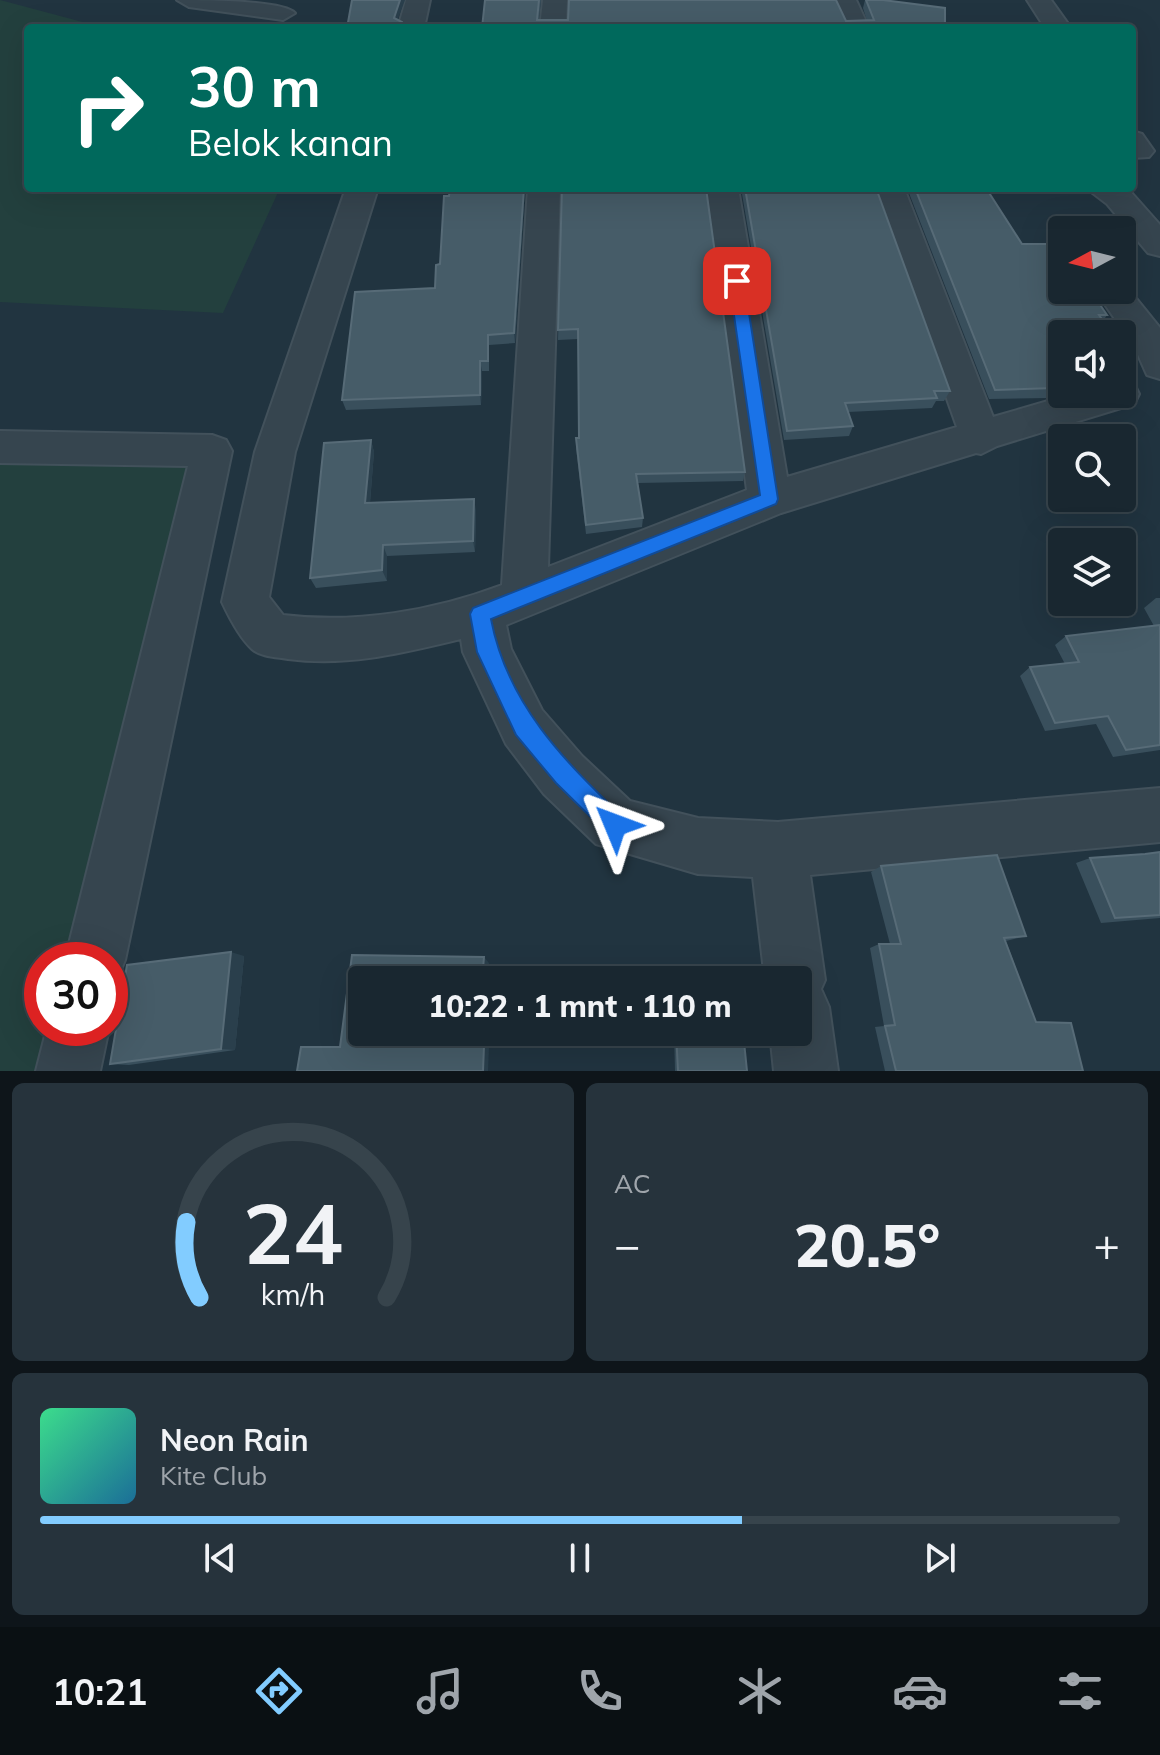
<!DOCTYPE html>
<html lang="id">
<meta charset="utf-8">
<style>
body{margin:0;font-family:Mulish,sans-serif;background:#26333c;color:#f1f3f6;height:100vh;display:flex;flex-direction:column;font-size:30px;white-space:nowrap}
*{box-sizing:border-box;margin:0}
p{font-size:26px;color:#9fa5ab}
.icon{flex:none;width:44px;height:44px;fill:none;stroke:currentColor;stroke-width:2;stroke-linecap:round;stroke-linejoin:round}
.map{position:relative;height:1071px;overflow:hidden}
.drawer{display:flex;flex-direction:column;gap:12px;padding:12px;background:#0e151a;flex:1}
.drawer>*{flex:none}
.top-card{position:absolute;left:24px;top:24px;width:1112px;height:168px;border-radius:8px;box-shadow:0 8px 32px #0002,0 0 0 2px #37444c;background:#00695c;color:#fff;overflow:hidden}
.needle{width:52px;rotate:263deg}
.controls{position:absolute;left:1048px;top:216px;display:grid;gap:16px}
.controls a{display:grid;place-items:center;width:88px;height:88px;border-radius:8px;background:#192730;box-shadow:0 8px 32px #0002,0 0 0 2px #37444c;font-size:40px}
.speed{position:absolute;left:24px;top:942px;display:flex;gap:16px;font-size:40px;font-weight:700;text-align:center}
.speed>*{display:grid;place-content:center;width:104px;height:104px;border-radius:50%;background:#192730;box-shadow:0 8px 32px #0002,0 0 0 2px #37444c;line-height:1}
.speed .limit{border:12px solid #d22;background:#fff;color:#111}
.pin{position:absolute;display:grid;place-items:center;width:68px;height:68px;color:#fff;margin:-34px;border-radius:16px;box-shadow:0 4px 12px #0006}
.me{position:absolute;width:88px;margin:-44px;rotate:314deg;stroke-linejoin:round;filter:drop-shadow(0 0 6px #0008)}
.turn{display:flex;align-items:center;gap:28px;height:168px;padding:0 32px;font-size:36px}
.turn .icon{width:104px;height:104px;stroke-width:2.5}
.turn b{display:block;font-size:56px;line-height:68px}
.big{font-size:60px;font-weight:800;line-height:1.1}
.drawer .tile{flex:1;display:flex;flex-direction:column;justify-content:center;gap:12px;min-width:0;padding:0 28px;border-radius:12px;background:#26333c}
.drawer .dial{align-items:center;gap:0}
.dial svg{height:208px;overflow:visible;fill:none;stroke:#37444c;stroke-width:7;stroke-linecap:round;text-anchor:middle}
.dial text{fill:#f1f3f6;stroke:none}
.song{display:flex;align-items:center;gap:24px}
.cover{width:96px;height:96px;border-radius:12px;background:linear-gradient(135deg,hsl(150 70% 55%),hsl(200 70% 35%))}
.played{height:8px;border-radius:4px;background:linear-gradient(90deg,#82ccff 65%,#37444c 65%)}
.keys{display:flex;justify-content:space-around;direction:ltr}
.heat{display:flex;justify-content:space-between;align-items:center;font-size:44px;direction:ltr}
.drawer .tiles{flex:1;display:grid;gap:12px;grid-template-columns:1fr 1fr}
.tile:last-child{grid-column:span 2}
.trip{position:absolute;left:348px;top:966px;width:464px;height:80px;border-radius:8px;background:#192730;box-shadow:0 8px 32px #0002,0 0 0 2px #37444c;font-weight:800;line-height:80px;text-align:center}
.menu{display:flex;height:128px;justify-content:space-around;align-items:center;background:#0a1013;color:#9fa5ab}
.menu .icon{width:56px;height:56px}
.menu .on{color:#82ccff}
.menu b{font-size:36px;color:#f1f3f6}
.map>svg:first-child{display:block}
.green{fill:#23403e}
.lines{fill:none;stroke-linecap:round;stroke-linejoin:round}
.minor-casing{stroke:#42515b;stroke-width:4}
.minor{fill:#36454f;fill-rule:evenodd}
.wall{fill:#394f5c}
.shaded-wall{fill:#2a3f4c}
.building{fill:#465c68;stroke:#576b77;stroke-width:2}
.route{fill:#1a73e8;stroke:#114b97;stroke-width:2}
</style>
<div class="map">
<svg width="1160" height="1071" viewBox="0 0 1160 1071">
<rect width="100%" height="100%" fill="#213440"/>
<path class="green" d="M 0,0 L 105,28 L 28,28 L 28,188 L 280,188 L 223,313 L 0,302 Z
M 0,432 L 200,437 L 67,960 L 42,960 L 42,1028 L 50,1028 L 39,1071 L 0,1071 Z"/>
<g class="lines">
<defs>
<path id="minor" d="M 177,0 C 200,0 283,0 295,13 L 283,20 L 189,7 Z
M 406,0 L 430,0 L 424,28 L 398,28 Z
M 543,0 L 567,0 L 566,28 L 540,28 Z
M 832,0 L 856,0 L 869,28 L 843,28 Z
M 1027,0 L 1051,0 L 1071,28 L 1045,28 Z
M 1132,131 L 1142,134 L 1154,151 L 1149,157 L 1132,158 Z
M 346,188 L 378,188 L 295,452 L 269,597 L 283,615 C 356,624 433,611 502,585 L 528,188 L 560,188 L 548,567 L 747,490 L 706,188 L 738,188 L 787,477 L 957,427 L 872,188 L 904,188 L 993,417 L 1072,394 L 1122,394 L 1122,380 L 1134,384 L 1139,394 L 1134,404 L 997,446 L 981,454 L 976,453 L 781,513 L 506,625 L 511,649 L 542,710 L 582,756 L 630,801 L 698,818 L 778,822 L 1160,788 L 1160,842 L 810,875 L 825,980 L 821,989 L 829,1007 L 838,1071 L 774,1071 L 770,1032 L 798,1032 L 798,980 L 765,980 L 753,877 L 698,874 L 596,844 L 544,794 L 506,744 L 463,652 L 461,639 C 402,653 348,667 288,659 C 277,657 261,657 252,649 C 240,638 229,617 222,602 L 255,452 Z
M 1086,188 L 1129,190 L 1160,225 L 1160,256 L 1148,253 L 1107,204 Z
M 1122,281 L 1160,328 L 1160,379 L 1147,375 L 1135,348 L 1095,290 L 1122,290 Z
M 0,431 L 212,435 L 226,440 L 232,451 L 125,960 L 116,981 L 110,984 L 110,960 L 65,960 L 188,466 L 0,463 Z
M 47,1028 L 109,1028 L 100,1071 L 36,1071 Z"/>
</defs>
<use href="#minor" class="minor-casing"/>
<use href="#minor" class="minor"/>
</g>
<path class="wall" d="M 485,0 L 541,0 L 539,20 L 846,21 L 867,21 L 863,8 L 865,0 L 883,0 L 945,24 L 482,28 Z
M 525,188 L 515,343 L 489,345 L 489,371 L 482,371 L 481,405 L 346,410 L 342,400 L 435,288 L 440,264 L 449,196 Z
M 562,188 L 745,472 L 743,481 L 638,483 L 643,518 L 642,527 L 586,534 L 576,448 L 576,438 L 579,438 L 578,339 L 558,340 Z
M 741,188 L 876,188 L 950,391 L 944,401 L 936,401 L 932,408 L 848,412 L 853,426 L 849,436 L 784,440 Z
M 907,188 L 986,188 L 1022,244 L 1107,315 L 1103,321 L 1062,334 L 1063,394 L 1048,398 L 989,399 Z
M 371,440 L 374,452 L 370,503 L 476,510 L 475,552 L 387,556 L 387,581 L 316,588 L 310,578 Z
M 1156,598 L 1160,598 L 1160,750 L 1113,757 L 1096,724 L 1045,731 L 1020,676 L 1030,667 L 1065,664 L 1055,645 L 1066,636 L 1154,626 L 1144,608 Z
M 1160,852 L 1160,918 L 1101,923 L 1076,863 L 1090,858 L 1145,854 Z
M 881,866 L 1026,936 L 1006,941 L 1036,1022 L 1083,1071 L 885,1071 L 875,1027 L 884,1026 L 870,948 L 879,944 L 890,944 L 871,872 Z
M 244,956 L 235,1050 L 129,1065 L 110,1064 Z
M 674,1032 L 743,1032 L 747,1071 L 675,1071 Z"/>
<path class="shaded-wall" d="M 400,0 L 405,0 L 395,27 L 394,18 Z
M 524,188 L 525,188 L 515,343 L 514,333 Z
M 480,361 L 482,371 L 481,405 L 480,395 Z
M 1062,386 L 1063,394 L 1048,398 L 1055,388 Z
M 371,440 L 374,452 L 369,514 L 365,503 Z
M 474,499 L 476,510 L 475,552 L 473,541 Z
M 383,545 L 387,556 L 387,581 L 382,570 Z
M 231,952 L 244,956 L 235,1050 L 221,1049 Z
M 484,957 L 489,963 L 487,980 L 482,980 Z
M 478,1032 L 484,1032 L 483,1047 L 477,1046 Z
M 484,1046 L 489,1047 L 488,1071 L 483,1071 Z"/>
<path class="building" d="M 352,0 L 400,0 L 394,18 L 402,22 L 401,28 L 347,28 Z
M 485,0 L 539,0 L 537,20 L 568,20 L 569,0 L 836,0 L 846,21 L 874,20 L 866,0 L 883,0 L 945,8 L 945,24 L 962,26 L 962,28 L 482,28 Z
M 450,188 L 524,188 L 514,333 L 488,335 L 488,361 L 480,361 L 480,395 L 342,400 L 355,292 L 435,288 L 436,265 L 440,264 L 444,196 L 449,196 Z
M 562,188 L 706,188 L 745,472 L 636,474 L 643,518 L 586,525 L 576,438 L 579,438 L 578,329 L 558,330 Z
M 745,188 L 876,188 L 950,391 L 934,391 L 937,398 L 845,403 L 853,426 L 787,431 Z
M 915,188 L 986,188 L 1022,244 L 1059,244 L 1062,248 L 1062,290 L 1090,290 L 1107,315 L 1099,315 L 1112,334 L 1062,334 L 1062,386 L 1055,388 L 995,390 Z
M 371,440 L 365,503 L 474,499 L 473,541 L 383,545 L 382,570 L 310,578 L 324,443 Z
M 1160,625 L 1160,745 L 1126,750 L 1108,716 L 1055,723 L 1030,667 L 1079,662 L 1066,636 Z
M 1160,852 L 1160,915 L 1115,918 L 1090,858 L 1145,854 Z
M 997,855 L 1026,936 L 1004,938 L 1036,1022 L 1071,1023 L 1083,1071 L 896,1071 L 885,1026 L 895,1025 L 879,944 L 901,944 L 881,866 Z
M 231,952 L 221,1049 L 110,1064 L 127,965 Z
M 352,955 L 484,957 L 482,980 L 362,980 L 362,1032 L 478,1032 L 477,1046 L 484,1046 L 483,1071 L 297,1071 L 301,1047 L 340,1047 Z
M 676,1032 L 743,1032 L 747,1071 L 678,1071 Z"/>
<path class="route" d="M 737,277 L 744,281 L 778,499 L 776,504 L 491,619 C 507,703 563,760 623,817 L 627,825 L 623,833 L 615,837 L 607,833 L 556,783 L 516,735 L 477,652 L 470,614 L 473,608 L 760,495 L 729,281 Z"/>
</svg>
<div class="controls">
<a><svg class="needle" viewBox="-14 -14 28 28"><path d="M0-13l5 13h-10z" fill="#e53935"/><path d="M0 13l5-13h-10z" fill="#9fa5ab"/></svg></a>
<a><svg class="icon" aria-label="sound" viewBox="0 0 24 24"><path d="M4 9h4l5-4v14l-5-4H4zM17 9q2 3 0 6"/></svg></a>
<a><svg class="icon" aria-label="search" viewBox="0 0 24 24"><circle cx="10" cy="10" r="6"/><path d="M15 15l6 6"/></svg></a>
<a><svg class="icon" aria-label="layers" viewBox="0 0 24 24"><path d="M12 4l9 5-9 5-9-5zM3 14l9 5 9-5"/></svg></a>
</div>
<div class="speed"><div class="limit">30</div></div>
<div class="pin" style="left:737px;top:281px;background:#d93025"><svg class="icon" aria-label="arrive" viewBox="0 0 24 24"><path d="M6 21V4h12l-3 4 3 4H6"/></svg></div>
<svg class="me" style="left:615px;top:825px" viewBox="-20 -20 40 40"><path d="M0-17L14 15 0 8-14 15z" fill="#1a73e8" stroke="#fff" stroke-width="4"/></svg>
<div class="trip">10:22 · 1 mnt · 110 m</div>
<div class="top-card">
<div class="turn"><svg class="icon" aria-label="right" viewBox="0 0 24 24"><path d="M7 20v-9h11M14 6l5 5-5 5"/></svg><div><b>30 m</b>Belok kanan</div></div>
</div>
</div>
<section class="drawer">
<div class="tiles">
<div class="tile dial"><svg viewBox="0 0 100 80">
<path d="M14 69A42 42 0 1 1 86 69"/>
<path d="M14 69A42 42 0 0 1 9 40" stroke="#82ccff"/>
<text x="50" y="56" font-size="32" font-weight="700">24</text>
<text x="50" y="72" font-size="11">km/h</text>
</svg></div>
<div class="tile"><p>AC</p>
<div class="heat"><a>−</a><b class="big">20.5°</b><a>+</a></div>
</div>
<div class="tile">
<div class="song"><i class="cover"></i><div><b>Neon Rain</b><p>Kite Club</p></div></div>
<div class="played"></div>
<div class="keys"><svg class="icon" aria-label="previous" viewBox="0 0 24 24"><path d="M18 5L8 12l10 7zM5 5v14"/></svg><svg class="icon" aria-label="pause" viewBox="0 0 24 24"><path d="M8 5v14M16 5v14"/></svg><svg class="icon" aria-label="next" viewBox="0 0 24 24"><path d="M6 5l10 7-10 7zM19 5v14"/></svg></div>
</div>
</div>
</section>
<nav class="menu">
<b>10:21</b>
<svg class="icon on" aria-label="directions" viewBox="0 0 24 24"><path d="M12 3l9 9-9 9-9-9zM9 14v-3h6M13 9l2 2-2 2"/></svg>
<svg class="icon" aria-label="music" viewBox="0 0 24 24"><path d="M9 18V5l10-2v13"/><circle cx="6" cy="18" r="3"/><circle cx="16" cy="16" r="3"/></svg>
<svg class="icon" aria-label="phone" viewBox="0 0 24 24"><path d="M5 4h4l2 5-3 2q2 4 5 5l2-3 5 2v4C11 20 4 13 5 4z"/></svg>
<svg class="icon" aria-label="climate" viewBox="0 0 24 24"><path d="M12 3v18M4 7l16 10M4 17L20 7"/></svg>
<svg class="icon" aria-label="car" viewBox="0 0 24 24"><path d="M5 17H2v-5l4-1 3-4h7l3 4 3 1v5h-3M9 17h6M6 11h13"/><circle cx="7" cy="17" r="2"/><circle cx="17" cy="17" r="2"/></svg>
<svg class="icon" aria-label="filters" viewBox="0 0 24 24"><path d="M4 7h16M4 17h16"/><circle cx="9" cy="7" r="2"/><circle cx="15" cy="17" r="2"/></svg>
</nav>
